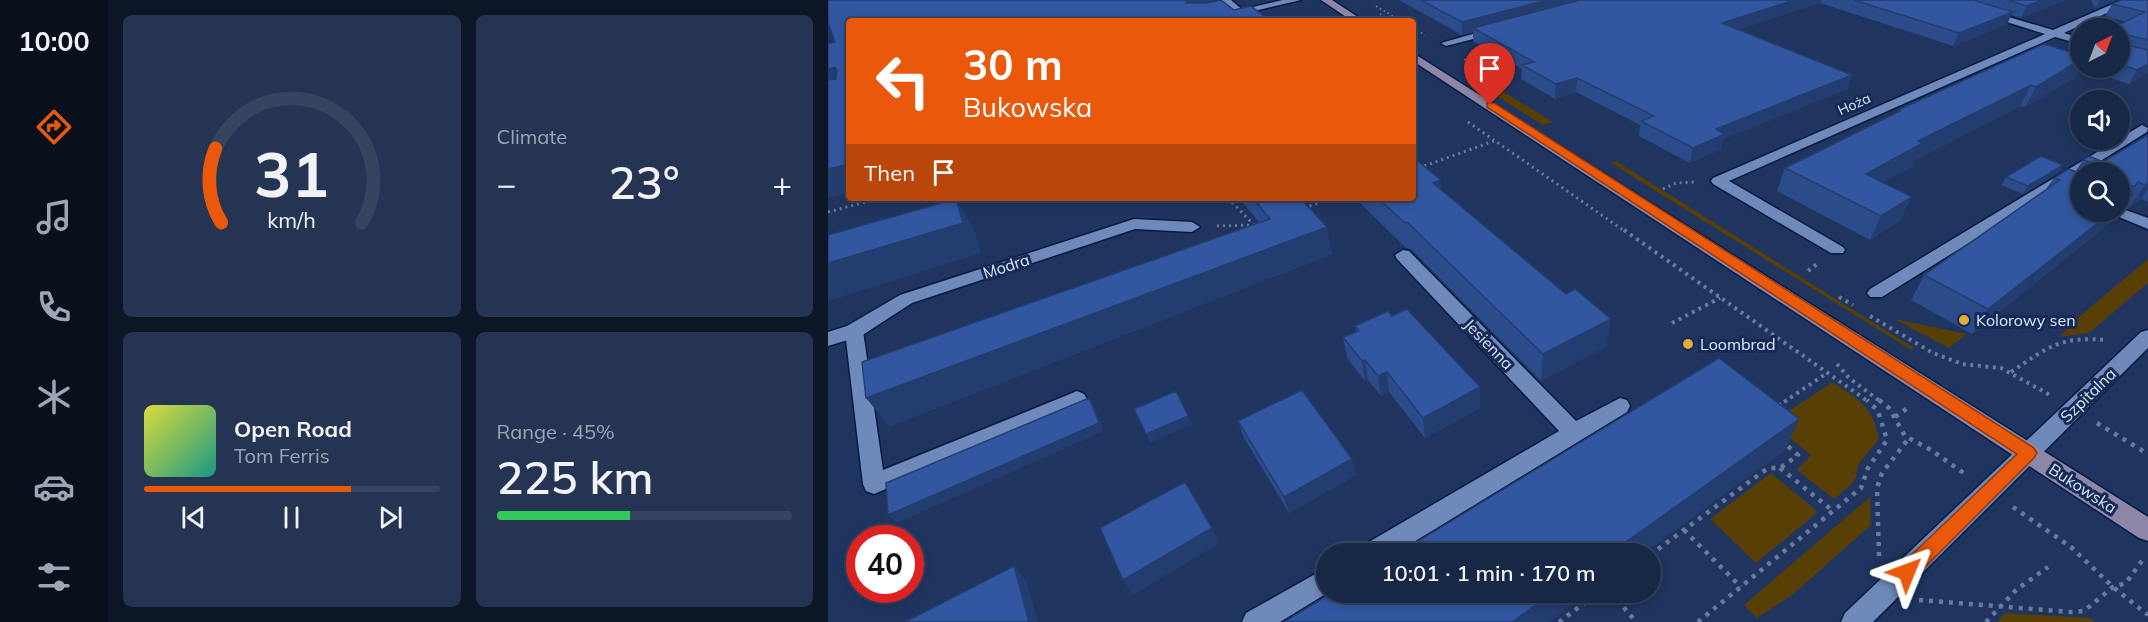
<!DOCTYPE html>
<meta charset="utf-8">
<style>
body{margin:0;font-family:Mulish,sans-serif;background:#243452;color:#f1f3f6;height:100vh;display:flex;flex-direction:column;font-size:22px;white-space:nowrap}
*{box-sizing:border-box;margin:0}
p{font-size:20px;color:#9ea6b4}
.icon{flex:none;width:33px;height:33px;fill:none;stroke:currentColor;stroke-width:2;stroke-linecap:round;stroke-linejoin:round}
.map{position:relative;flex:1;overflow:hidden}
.panel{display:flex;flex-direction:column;gap:15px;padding:15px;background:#0d1627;width:720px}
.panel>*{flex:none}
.guide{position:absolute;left:18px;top:18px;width:570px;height:183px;border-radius:6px;box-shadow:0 3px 9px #0003,0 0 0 2px #364460;background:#ea580c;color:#fff;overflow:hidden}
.needle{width:39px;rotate:42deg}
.fabs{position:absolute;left:1242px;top:18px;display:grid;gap:12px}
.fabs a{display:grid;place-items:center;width:60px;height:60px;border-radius:50%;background:#172847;box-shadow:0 3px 9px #0003,0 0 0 2px #364460;font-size:30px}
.speed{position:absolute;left:18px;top:525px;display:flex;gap:12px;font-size:30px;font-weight:700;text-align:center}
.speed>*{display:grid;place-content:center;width:78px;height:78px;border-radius:50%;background:#172847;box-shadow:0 3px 9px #0003,0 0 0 2px #364460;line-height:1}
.speed .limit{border:9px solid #d22;background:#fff;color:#111}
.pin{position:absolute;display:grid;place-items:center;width:51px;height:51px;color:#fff;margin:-62px -26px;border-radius:50% 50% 50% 0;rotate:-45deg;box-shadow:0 0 6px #0007}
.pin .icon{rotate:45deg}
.me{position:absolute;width:66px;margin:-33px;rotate:46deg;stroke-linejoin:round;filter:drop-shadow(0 0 4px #0008)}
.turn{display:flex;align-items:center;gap:21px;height:126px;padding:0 18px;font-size:27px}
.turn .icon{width:78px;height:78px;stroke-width:2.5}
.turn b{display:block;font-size:42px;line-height:51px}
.then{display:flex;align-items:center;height:57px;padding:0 18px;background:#0003;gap:12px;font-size:22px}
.big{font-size:45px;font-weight:600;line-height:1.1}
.panel .widget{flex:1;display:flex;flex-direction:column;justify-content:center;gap:9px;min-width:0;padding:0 21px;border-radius:9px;background:#243452}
.panel .dial{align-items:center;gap:0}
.dial svg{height:156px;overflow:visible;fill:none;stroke:#364460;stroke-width:7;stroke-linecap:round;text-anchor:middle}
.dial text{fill:#f1f3f6;stroke:none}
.song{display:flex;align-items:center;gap:18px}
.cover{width:72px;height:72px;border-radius:9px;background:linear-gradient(135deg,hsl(60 70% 55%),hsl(170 70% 35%))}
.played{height:6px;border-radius:3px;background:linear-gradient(90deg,#ea580c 70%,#364460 70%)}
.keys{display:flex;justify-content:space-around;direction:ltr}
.heat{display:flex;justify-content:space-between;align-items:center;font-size:33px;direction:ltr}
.charge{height:9px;border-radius:4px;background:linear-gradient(90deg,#34c759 45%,#364460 0)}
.panel .tiles{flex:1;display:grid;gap:15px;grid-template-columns:repeat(2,1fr)}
.trip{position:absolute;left:488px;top:543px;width:345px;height:60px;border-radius:30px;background:#172847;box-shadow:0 3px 9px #0003,0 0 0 2px #364460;font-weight:600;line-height:60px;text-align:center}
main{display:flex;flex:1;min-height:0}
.menu{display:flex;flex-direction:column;width:108px;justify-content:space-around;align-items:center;background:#09101c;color:#9ea6b4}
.menu .icon{width:42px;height:42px}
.menu .selected{color:#ea580c}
.menu b{font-size:27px;color:#f1f3f6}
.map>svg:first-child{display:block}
.green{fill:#583f06}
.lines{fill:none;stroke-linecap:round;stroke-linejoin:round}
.service-casing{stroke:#071a43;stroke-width:3}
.minor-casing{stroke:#071a43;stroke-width:3}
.tertiary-casing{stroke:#071a43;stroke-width:3}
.secondary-casing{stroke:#071a43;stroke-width:3}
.path-far3{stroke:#697b9d;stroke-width:2;stroke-dasharray:1.5 3;stroke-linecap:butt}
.path-far2{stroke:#697b9d;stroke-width:3;stroke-dasharray:2 4;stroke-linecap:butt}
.path-far1{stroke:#697b9d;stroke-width:4;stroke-dasharray:3 4.5;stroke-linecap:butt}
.path{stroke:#697b9d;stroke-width:4.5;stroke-dasharray:4 6;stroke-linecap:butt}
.service{fill:#6f89ba;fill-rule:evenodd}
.minor{fill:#6f89ba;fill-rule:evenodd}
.tertiary{fill:#6f89ba;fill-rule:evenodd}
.secondary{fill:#8d86a7;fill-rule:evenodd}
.wall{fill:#2b4b8a;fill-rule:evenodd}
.shaded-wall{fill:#233d70}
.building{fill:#3257a0;stroke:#233d70;stroke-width:1.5}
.route{fill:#ea580c;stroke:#983908;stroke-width:1.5}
.poi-dot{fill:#e4ad35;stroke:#152a54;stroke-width:2}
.labels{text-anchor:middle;stroke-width:6;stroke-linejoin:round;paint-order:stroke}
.far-street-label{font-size:14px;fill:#dce8fe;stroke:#152a54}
.street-label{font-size:16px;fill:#dce8fe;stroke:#152a54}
.poi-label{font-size:16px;fill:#dce8fe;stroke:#152a54;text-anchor:start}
</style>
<main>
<nav class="menu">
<b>10:00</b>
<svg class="icon selected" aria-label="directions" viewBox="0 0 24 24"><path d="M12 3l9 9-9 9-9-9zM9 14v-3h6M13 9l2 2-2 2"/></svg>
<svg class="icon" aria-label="music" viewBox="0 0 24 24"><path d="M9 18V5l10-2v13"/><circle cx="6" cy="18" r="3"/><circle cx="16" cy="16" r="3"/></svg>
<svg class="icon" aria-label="phone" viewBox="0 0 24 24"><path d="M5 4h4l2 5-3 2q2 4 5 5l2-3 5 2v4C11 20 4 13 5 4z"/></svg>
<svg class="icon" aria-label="climate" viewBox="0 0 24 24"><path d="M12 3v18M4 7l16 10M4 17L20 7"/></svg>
<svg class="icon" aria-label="car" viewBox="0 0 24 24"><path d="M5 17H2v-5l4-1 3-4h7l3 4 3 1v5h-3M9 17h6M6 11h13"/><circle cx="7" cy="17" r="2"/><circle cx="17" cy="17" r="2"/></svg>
<svg class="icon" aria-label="filters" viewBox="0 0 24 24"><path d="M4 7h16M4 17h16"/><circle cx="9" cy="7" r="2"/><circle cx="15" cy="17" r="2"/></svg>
</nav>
<section class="panel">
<div class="tiles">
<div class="widget dial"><svg viewBox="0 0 100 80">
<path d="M14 69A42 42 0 1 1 86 69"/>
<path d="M14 69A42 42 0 0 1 11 31" stroke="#ea580c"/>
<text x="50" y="56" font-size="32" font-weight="700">31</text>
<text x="50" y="72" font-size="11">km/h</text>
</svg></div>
<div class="widget"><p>Climate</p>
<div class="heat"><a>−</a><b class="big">23°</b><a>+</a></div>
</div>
<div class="widget">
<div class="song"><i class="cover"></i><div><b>Open Road</b><p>Tom Ferris</p></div></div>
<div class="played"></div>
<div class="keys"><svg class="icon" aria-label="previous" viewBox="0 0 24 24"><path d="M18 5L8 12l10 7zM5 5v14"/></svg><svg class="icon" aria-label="pause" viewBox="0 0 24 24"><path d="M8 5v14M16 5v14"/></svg><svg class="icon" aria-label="next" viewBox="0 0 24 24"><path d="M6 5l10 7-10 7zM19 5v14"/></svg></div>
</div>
<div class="widget"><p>Range · 45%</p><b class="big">225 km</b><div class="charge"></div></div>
</div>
</section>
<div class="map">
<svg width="1320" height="622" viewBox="0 0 1320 622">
<rect width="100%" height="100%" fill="#1f355f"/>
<path class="green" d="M 674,91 L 725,122 L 715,125 L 667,95 Z
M 788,161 L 1086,348 L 1083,350 L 783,163 Z
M 1320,259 L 1320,283 L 1261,333 L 1231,337 L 1252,316 Z
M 1066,319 L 1139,334 L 1121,348 Z
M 1005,382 C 1032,401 1044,405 1051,439 L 1030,465 L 1028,477 L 1022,486 L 1006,499 L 969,470 L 983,455 L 948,427 L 947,420 Z
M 943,473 L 990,512 L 928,563 L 882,519 Z
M 1042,497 L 1043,525 L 964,595 L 929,618 L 916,605 Z
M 1177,613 L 1262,618 L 1267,622 L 1169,622 Z"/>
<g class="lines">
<defs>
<path id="service" d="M 392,0 L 403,0 L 417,12 L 409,14 Z
M 1314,125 L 1320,128 L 1319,132 L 1054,297 L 1042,297 L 1039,293 L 1042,289 Z
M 1292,208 L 1320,218 L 1320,229 L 1286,215 L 1284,212 L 1292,212 Z
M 26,325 L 33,326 L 35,331 L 55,470 L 242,394 L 249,391 L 256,394 L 259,399 L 256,404 L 46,494 L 38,491 L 35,484 L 17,331 L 19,326 Z"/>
<path id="minor" d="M 455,0 L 473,0 L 384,21 L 365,21 Z
M 1108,0 L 1123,0 L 1225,30 L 1294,0 L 1307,0 L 1236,33 L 1252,38 L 1252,44 L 1227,37 L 901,181 L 1015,247 L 1017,250 L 1015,253 L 1003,253 L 885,184 L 883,181 L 885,178 L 1217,34 Z
M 669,27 L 674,30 L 673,32 L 618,46 L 613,43 Z
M 306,219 L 364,222 L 372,227 L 364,232 L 307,229 L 84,303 L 33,336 L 0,346 L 0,332 L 19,326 L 72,295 Z
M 575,250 L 581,251 L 748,421 L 792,398 L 799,400 L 802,406 L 799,412 L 566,554 L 531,554 L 534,546 L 731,431 L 569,259 L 567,255 Z
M 498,568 L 498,592 L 501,592 L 452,622 L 414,622 L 418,613 Z"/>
<path id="tertiary" d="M 1320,330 L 1320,348 L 1045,622 L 1013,622 L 1017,613 L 1313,332 Z"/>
<path id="secondary" d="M 493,0 L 504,0 L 536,21 L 524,21 Z
M 585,53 L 1320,517 L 1320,541 L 1311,538 L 585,61 Z"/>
</defs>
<use href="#service" class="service-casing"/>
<use href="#minor" class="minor-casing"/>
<use href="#tertiary" class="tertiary-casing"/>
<use href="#secondary" class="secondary-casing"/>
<path class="path-far3" d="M 548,6 L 573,21
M 552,14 L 564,21
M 585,28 L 597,35
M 636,59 L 652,71"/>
<path class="path-far2" d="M 640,122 L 798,232
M 585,170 L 666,141
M 835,189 L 848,183 L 868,182
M 400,198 L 426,225
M 476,208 L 504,198
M 0,212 L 53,198
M 389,226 L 427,225"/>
<path class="path-far1" d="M 796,230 L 1041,402
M 980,271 L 989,264
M 1011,297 L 1025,305
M 1042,316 L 1105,353 L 1134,364 L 1173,368 L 1222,395
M 844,323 L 892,298
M 1009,364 L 1021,378 L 1053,402
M 1183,372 C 1220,347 1232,336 1279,340
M 956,402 L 999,373"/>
<path class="path" d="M 1051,400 L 1061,408 L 1077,436 L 1103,450 L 1137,474
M 950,406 L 959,400
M 1067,417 L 1081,407
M 1269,423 L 1320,454
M 952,468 L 1005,511
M 1185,507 L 1243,547 L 1285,587 L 1320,615
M 856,530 L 913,587
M 822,555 L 940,468 L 952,468 L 970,455 L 955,442
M 1051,556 L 1049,488 L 1054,473 L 1081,438
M 783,592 L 808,622
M 1091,600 L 1243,612 L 1256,611 L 1285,587 L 1298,583 L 1316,558
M 731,622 L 771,592
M 870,622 L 1033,488 L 1040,468 L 1059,440 L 1050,411 L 1039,400
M 1158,622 L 1188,590 L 1220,567"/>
<use href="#service" class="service"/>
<use href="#minor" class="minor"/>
<use href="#tertiary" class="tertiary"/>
<use href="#secondary" class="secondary"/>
</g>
<path class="wall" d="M 571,0 L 1237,0 L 1193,18 L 1183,15 L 1179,24 L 1125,46 L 992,3 L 910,29 L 1024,75 L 1019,89 L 895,139 L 893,149 L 862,163 L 811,136 L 812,125 L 748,92 L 727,99 L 693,79 L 694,69 L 645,41 L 645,32 L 634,35 Z
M 1263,0 L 1288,0 L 1267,9 Z
M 1320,0 L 1320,72 L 1301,84 L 1252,68 L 1247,77 L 1197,107 L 1192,106 L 1087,160 L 1085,166 L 1055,182 L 1073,220 L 1042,240 L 949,191 L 957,168 L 1069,113 L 1070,110 L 1240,51 L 1241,49 L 1252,44 L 1252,68 L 1292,68 L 1292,28 L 1298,22 L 1277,16 L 1284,4 Z
M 1320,135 L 1320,202 L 1313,199 L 1300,209 L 1296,207 L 1288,218 L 1144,334 L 1083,300 L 1096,275 L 1218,189 L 1226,178 L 1248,171 L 1255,160 L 1275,162 ZM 1252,172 L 1292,172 L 1252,212 Z
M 1230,173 L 1195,194 L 1173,185 L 1178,177 Z
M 614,190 L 779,346 L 713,381 L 583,249 L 578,248 L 527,198 L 585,198 Z
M 411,198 L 472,198 L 504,254 L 62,426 L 38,398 L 431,222 Z
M 564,316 L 652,387 L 652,408 L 597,438 L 561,392 L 553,396 L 540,380 L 537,381 L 519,358 L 515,337 L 528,332 L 527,326 Z
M 410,421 L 528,475 L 461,513 L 416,438 Z"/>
<path class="shaded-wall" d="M 359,0 L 386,0 L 390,13 L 358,3 Z
M 719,0 L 763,0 L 645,28 L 645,32 L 634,35 L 634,22 Z
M 966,0 L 993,0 L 992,3 L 891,36 L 894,23 Z
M 1214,0 L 1237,0 L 1193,18 L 1199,6 Z
M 1272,0 L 1288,0 L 1267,9 Z
M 1185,12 L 1179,24 L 1125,46 L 1131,33 Z
M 1252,60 L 1252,67 L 1247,77 L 1197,107 L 1208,87 Z
M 1320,64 L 1320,72 L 1301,84 L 1309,70 Z
M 7,67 L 21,90 L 0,95 L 0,69 Z
M 1024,75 L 1019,89 L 895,139 L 893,149 L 862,163 L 865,148 L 888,129 Z
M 749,78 L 748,92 L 727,99 L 728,84 Z
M 1203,85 L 1192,106 L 1087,160 L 1085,166 L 1028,197 L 1038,174 L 1090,141 Z
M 585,136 L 587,156 L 585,156 Z
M 21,164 L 21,193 L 0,198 L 0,169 Z
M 1235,165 L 1230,173 L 1195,194 L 1200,186 Z
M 613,180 L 614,205 L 605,183 Z
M 1310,182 L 1295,202 L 1305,194 L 1288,218 L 1144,334 L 1160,309 L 1284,212 L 1292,212 L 1292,205 L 1295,203 Z
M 1320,183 L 1320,189 L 1313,199 L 1300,209 L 1317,185 Z
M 1084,197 L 1073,220 L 1042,240 L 1053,216 Z
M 128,199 L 146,228 L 153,253 L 0,301 L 0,263 Z
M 499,227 L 504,254 L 62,426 L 38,398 Z
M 783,319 L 779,346 L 713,381 L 715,354 Z
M 537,360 L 540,380 L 537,381 L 534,361 Z
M 559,372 L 561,392 L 553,396 L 550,376 Z
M 652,387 L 652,408 L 597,438 L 595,418 Z
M 261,398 L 266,406 L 276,431 L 69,523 L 60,515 Z
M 360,416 L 364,424 L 322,443 L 318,434 Z
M 971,419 L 957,450 L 815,554 L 781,554 Z
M 524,459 L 528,475 L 461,513 L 456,497 Z
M 384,528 L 392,543 L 305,595 L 295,580 Z
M 186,566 L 199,582 L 210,622 L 201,622 Z
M 726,592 L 761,592 L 721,622 L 684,622 Z"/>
<path class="building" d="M 0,0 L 359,0 L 358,3 L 379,3 L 393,0 L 406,10 L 423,6 L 442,21 L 21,21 L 21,164 L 0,169 L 0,80 L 8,79 L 9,70 L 7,67 L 0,69 L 0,44 L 7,42 L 0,22 Z
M 593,0 L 719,0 L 634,22 Z
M 752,0 L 966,0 L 894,23 L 1024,75 L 888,129 L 897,134 L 865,148 L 813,121 L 826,116 L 749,78 L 728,84 L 694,65 L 706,62 L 645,28 Z
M 1026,0 L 1145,0 L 1185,12 L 1131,33 Z
M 1179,0 L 1214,0 L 1199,6 Z
M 1293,0 L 1320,0 L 1320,40 L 1300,35 L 1298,37 L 1299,45 L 1320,50 L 1320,64 L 1309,70 L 1292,64 L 1292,28 L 1284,28 L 1317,12 L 1284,4 Z
M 1216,44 L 1252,55 L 1252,60 L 1208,87 L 1203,85 L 1090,141 L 1095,143 L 1038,174 L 1084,197 L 1053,216 L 957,168 L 1072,111 L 1070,110 Z
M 1252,44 L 1252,53 L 1241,49 Z
M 1320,135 L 1320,183 L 1317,185 L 1310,182 L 1307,186 L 1299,186 L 1301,192 L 1305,194 L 1292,205 L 1292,172 L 1269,172 L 1269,166 L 1255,160 L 1261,156 L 1275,162 Z
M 1213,156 L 1235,165 L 1200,186 L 1178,177 Z
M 585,157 L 613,180 L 605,183 L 738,294 L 747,289 L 783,319 L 715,354 L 580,223 L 576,222 L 550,198 L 585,198 Z
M 1240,169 L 1252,173 L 1252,212 L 1284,212 L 1160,309 L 1096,275 L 1232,180 L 1226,178 Z
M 425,198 L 472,198 L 499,227 L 38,398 L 34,362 L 442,219 Z
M 128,199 L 135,223 L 0,263 L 0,235 Z
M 579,309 L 652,387 L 595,418 L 559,372 L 550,376 L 537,360 L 534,361 L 515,337 L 531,331 L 527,326 L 560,311 L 564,316 Z
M 891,358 L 971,419 L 781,554 L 569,554 Z
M 474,390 L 524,459 L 456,497 L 410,421 Z
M 348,391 L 360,416 L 318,434 L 306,409 Z
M 261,398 L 271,423 L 60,515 L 58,483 Z
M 357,482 L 384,528 L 295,580 L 272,528 Z
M 186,566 L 201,622 L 77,622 Z
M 505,592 L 726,592 L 684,622 L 456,622 Z"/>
<path class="route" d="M 659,103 L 666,103 L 1206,448 L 1209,453 L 1206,458 L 1086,578 L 1079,581 L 1073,578 L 1070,572 L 1073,565 L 1189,454 L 659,107 Z"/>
<g class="poi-dot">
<circle cx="1136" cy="320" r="6"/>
<circle cx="860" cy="344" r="6"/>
</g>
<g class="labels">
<g class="far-street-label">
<text transform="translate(1026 104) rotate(-24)" y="5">Hoża</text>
</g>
<g class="street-label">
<text transform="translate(178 266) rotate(-18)" y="6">Modra</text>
<text transform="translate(661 344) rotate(46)" y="6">Jesienna</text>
<text transform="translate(1260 395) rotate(-44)" y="6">Szpitalna</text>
<text transform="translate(1255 488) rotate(33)" y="6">Bukowska</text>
</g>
<g class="poi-label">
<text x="1148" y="326">Kolorowy sen</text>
<text x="872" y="350">Loombrad</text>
</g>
</g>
</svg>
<div class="fabs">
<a><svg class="needle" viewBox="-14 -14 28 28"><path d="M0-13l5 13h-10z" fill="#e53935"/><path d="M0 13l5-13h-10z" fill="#9ea6b4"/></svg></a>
<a><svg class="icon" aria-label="sound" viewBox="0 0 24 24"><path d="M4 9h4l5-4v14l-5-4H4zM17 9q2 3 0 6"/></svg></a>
<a><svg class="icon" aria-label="search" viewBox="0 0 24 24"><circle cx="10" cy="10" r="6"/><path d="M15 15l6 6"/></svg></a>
</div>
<div class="speed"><div class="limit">40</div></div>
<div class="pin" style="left:662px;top:105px;background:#d93025"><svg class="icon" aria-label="arrive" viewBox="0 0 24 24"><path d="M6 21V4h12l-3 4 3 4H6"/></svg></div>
<svg class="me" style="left:1079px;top:572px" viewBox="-20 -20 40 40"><path d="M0-17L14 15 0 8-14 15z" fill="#ea580c" stroke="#fff" stroke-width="4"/></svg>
<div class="trip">10:01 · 1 min · 170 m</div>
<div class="guide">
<div class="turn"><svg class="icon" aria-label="left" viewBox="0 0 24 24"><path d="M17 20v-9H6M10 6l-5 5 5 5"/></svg><div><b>30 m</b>Bukowska</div></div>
<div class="then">Then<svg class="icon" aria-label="arrive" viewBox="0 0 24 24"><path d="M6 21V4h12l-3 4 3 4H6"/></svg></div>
</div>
</div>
</main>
